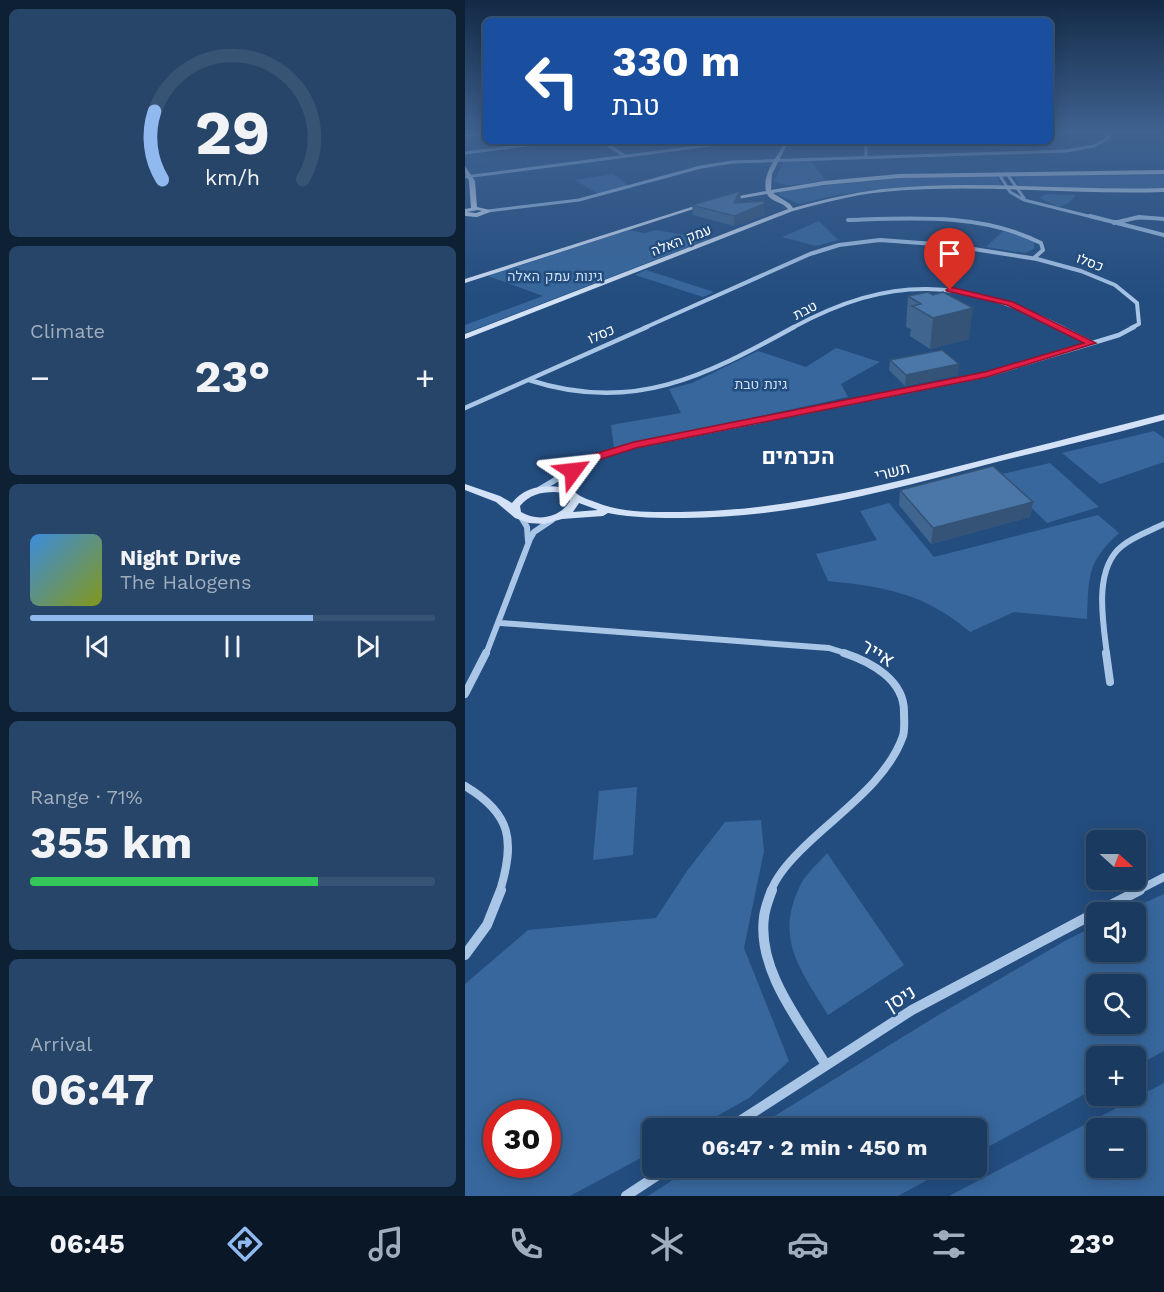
<!DOCTYPE html>
<meta charset="utf-8">
<style>
body{margin:0;font-family:"Work Sans",Heebo,sans-serif;background:#274568;color:#f1f3f6;height:100vh;display:flex;flex-direction:column;font-size:22px;white-space:nowrap}
*{box-sizing:border-box;margin:0}
p{font-size:20px;color:#9fadbd}
.icon{flex:none;width:33px;height:33px;fill:none;stroke:currentColor;stroke-width:2;stroke-linecap:round;stroke-linejoin:round}
.map{position:relative;flex:1;overflow:hidden}
.side{display:flex;flex-direction:column;gap:9px;padding:9px;background:#0e2034;width:465px}
.side>*{flex:none}
.hud{position:absolute;left:18px;top:18px;width:570px;height:126px;border-radius:9px;box-shadow:0 3px 15px #0003,0 0 0 2px #385474;background:#1a4fa0;color:#fff;overflow:hidden}
.needle{width:39px;rotate:111deg}
.controls{position:absolute;left:621px;top:830px;display:grid;gap:12px}
.controls a{display:grid;place-items:center;width:60px;height:60px;border-radius:9px;background:#1a3a5f;box-shadow:0 3px 15px #0003,0 0 0 2px #385474;font-size:30px}
.speed{position:absolute;left:18px;top:1100px;display:flex;gap:12px;font-size:30px;font-weight:700;text-align:center}
.speed>*{display:grid;place-content:center;width:78px;height:78px;border-radius:50%;background:#1a3a5f;box-shadow:0 3px 15px #0003,0 0 0 2px #385474;line-height:1}
.speed .limit{border:9px solid #d22;background:#fff;color:#111}
.pin{position:absolute;display:grid;place-items:center;width:51px;height:51px;color:#fff;margin:-62px -26px;border-radius:50% 50% 50% 0;rotate:-45deg;box-shadow:0 0 6px #0007}
.pin .icon{rotate:45deg}
.me{position:absolute;width:66px;margin:-33px;rotate:60deg;stroke-linejoin:round;filter:drop-shadow(0 0 4px #0008)}
.turn{display:flex;align-items:center;gap:21px;height:126px;padding:0 30px;font-size:27px}
.turn .icon{width:78px;height:78px;stroke-width:2.5}
.turn b{display:block;font-size:42px;line-height:51px}
.big{font-size:45px;font-weight:700;line-height:1.1}
.side .widget{flex:1;display:flex;flex-direction:column;justify-content:center;gap:9px;min-width:0;padding:0 21px;border-radius:9px;background:#274568}
.side .dial{align-items:center;gap:0}
.dial svg{height:156px;overflow:visible;fill:none;stroke:#385474;stroke-width:7;stroke-linecap:round;text-anchor:middle}
.dial text{fill:#f1f3f6;stroke:none}
.song{display:flex;align-items:center;gap:18px}
.cover{width:72px;height:72px;border-radius:9px;background:linear-gradient(135deg,hsl(210 70% 55%),hsl(70 70% 35%))}
.played{height:6px;border-radius:3px;background:linear-gradient(90deg,#90b9f0 70%,#385474 70%)}
.keys{display:flex;justify-content:space-around;direction:ltr}
.heat{display:flex;justify-content:space-between;align-items:center;font-size:33px;direction:ltr}
.charge{height:9px;border-radius:4px;background:linear-gradient(90deg,#34c759 71%,#385474 0)}
.trip{position:absolute;left:177px;top:1118px;width:345px;height:60px;border-radius:9px;background:#1a3a5f;box-shadow:0 3px 15px #0003,0 0 0 2px #385474;font-weight:700;line-height:60px;text-align:center}
.tabs{display:flex;height:96px;justify-content:space-around;align-items:center;background:#0a1726;color:#9fadbd}
.tabs .icon{width:42px;height:42px}
.tabs .selected{color:#90b9f0}
.tabs b{font-size:27px;color:#f1f3f6}
main{display:flex;flex:1;min-height:0}
.map>svg:first-child{display:block}
.green{fill:#37679d;fill-rule:evenodd}
.lines{fill:none;stroke-linecap:round;stroke-linejoin:round}
.street-far5{stroke:#a9c6e7;stroke-width:3}
.street-far4{stroke:#a9c6e7;stroke-width:4}
.street-far3{stroke:#a9c6e7;stroke-width:4.5}
.street-far2{stroke:#a9c6e7;stroke-width:6}
.street-far1{stroke:#a9c6e7;stroke-width:8}
.street{stroke:#a9c6e7;stroke-width:10}
.secondary{fill:#d3e2f6;fill-rule:evenodd}
.wall{fill:#406690}
.shaded-wall{fill:#345376}
.building{fill:#4b77a8;stroke:#345376;stroke-width:1.5}
.route{fill:#e11d48;stroke:#92132f;stroke-width:1.5}
.labels{text-anchor:middle;stroke-width:5;stroke-linejoin:round;paint-order:stroke}
.far-street-label{font-size:14px;fill:#fff;stroke:#234d7f}
.far-park-label{font-size:14px;fill:#ccdff5;stroke:#234d7f}
.street-label{font-size:16px;fill:#fff;stroke:#234d7f}
.near-street-label{font-size:20px;fill:#fff;stroke:#234d7f}
.district-label{font-size:22px;font-weight:bold;fill:#fff;stroke:#234d7f}
</style>
<main>
<section class="side">
<div class="widget dial"><svg viewBox="0 0 100 80">
<path d="M14 69A42 42 0 1 1 86 69"/>
<path d="M14 69A42 42 0 0 1 10 34" stroke="#90b9f0"/>
<text x="50" y="56" font-size="32" font-weight="700">29</text>
<text x="50" y="72" font-size="11">km/h</text>
</svg></div>
<div class="widget"><p>Climate</p>
<div class="heat"><a>−</a><b class="big">23°</b><a>+</a></div>
</div>
<div class="widget">
<div class="song"><i class="cover"></i><div><b>Night Drive</b><p>The Halogens</p></div></div>
<div class="played"></div>
<div class="keys"><svg class="icon" aria-label="previous" viewBox="0 0 24 24"><path d="M18 5L8 12l10 7zM5 5v14"/></svg><svg class="icon" aria-label="pause" viewBox="0 0 24 24"><path d="M8 5v14M16 5v14"/></svg><svg class="icon" aria-label="next" viewBox="0 0 24 24"><path d="M6 5l10 7-10 7zM19 5v14"/></svg></div>
</div>
<div class="widget"><p>Range · 71%</p><b class="big">355 km</b><div class="charge"></div></div>
<div class="widget"><p>Arrival</p><b class="big">06:47</b></div>
</section>
<div class="map">
<svg width="699" height="1196" viewBox="0 0 699 1196">
<rect width="100%" height="100%" fill="#234d7f"/>
<path class="green" d="M 345,160 L 360,180 C 345,182 322,190 309,181 L 319,161 Z
M 148,174 L 164,186 L 133,194 L 110,180 Z
M 699,174 L 699,189 L 557,188 L 549,176 Z
M 531,175 L 538,187 L 425,188 L 372,195 L 334,204 L 312,194 L 316,191 L 420,178 Z
M 581,194 L 611,195 L 604,203 L 594,207 L 574,198 Z
M 354,221 L 373,240 L 351,246 L 317,237 Z
M 164,230 L 179,233 L 191,230 L 244,239 L 0,333 L 0,325 L 78,296 L 23,276 Z
M 539,230 L 561,237 L 569,242 L 569,249 L 560,253 L 521,247 Z
M 181,270 L 249,292 L 238,297 L 170,275 Z
M 371,348 L 415,362 L 376,384 L 383,397 L 149,448 L 146,425 L 216,413 L 204,389 L 227,383 L 293,351 L 341,367 Z
M 689,431 L 699,438 L 699,462 L 635,484 L 597,453 Z
M 585,463 L 634,507 L 582,523 L 533,475 Z
M 424,503 L 469,557 L 633,515 L 654,533 C 621,563 624,577 622,619 L 549,612 L 505,632 C 459,593 421,587 363,581 L 351,554 L 412,540 L 395,511 Z
M 172,787 L 168,855 L 128,860 L 134,791 Z
M 296,820 L 299,851 L 279,948 L 324,1061 L 284,1098 L 231,1128 L 188,1128 L 187,1152 L 105,1196 L 0,1196 L 0,984 L 63,930 L 191,918 L 222,871 L 260,822 ZM 32,1113 L 82,1113 L 82,1164 L 32,1164 Z
M 362,853 L 439,965 L 363,1015 C 336,970 309,939 335,886 C 340,874 354,863 362,853 Z
M 699,894 L 699,1051 L 671,1066 L 670,1056 L 632,1056 L 631,1088 L 512,1153 L 512,1128 L 290,1128 L 475,1014 L 598,942 L 631,925 L 632,951 L 670,951 L 670,912 L 659,912 ZM 632,984 L 670,984 L 670,1023 L 632,1023 Z
M 699,1083 L 699,1196 L 484,1196 ZM 632,1128 L 670,1128 L 670,1167 L 632,1167 Z
M 228,1167 L 486,1167 L 433,1196 L 183,1196 Z"/>
<g class="lines">
<path class="street-far5" d="M 136,141 L 160,156
M 401,141 L 401,157
M 0,153 L 92,141
M 534,174 L 545,192 L 559,200 L 631,218
M 542,174 L 559,198
M 0,177 L 277,141
M 23,211 L 114,200 L 236,167 L 267,162 L 601,151 L 629,146 L 643,138 L 641,132
M 670,218 L 685,218"/>
<path class="street-far4" d="M 625,216 L 699,235
M 383,220 C 448,218 517,213 576,243 L 578,250 L 569,258
M 649,223 L 674,217 L 699,219
M 179,328 L 345,254 L 374,245 L 415,240 L 483,245 L 572,259 L 616,271 L 650,285 L 672,303 L 674,324 L 666,328
M 327,328 C 427,274 497,278 598,328"/>
<path class="street-far3" d="M 595,327 L 627,343
M 64,380 C 168,414 240,376 329,327
M 0,408 L 182,327
M 107,471 L 129,458 L 156,449 L 522,375 L 654,335 L 669,327"/>
<path class="street-far2" d="M 75,489 L 109,469
M 103,491 L 101,483 L 107,472
M 56,517 L 62,527 L 63,541
M 36,623 L 364,648 L 383,654
M 21,654 L 65,539 L 69,532 L 87,520
M 642,654 C 638,622 628,569 657,546 C 669,536 685,531 699,524"/>
<path class="street-far1" d="M 641,653 L 645,682
M 0,694 L 21,653
M 0,786 C 47,814 50,841 35,891
M 306,891 C 311,877 325,861 335,851 C 369,816 421,784 438,736 C 440,729 439,720 439,713 C 440,680 406,662 379,653
M 672,891 L 699,877"/>
<path class="street" d="M 307,890 C 304,898 300,908 299,917 C 292,970 335,1022 361,1065
M 632,912 L 675,890
M 0,955 L 22,925 L 36,890
M 264,1128 L 447,1010 L 632,912
M 161,1196 L 205,1167"/>
<path class="secondary" d="M 21,132 L 21,134 L 0,137 L 0,135 Z
M 320,141 L 324,141 L 307,174 L 306,190 L 359,181 L 434,174 L 699,170 L 699,174 L 434,178 L 359,185 L 308,193 L 325,204 L 328,208 C 357,200 386,193 417,189 C 509,179 606,191 699,188 L 699,192 C 606,195 511,183 418,192 C 387,195 358,203 328,211 L 0,339 L 0,334 L 323,209 C 318,202 306,202 302,194 L 261,201 L 258,199 L 301,191 C 297,172 313,158 320,141 Z
M 0,166 L 10,181 L 12,207 L 25,210 L 25,212 L 12,217 L 0,216 L 0,209 L 6,208 L 4,181 L 0,173 ZM 13,210 L 17,211 L 11,213 L 2,212 Z
M 239,203 L 244,204 L 0,283 L 0,279 Z
M 699,414 L 699,420 L 684,424 C 630,439 575,451 520,465 C 422,491 323,518 220,518 C 195,518 169,518 143,513 L 138,516 L 97,519 L 79,524 L 64,523 L 50,518 L 31,502 L 0,490 L 0,484 L 35,496 L 47,503 C 61,484 85,484 107,489 C 112,496 122,499 130,502 C 156,513 187,512 215,512 C 317,511 416,486 514,461 C 576,445 637,430 699,414 ZM 89,492 L 99,493 L 105,501 C 95,518 72,522 56,512 L 55,506 C 64,495 75,492 89,492 ZM 114,503 L 133,510 L 108,512 Z"/>
</g>
<path class="wall" d="M 585,132 L 597,132 L 595,141 L 585,141 Z
M 276,201 L 275,203 L 300,215 L 269,226 L 228,215 L 227,205 Z
M 463,292 L 504,339 L 465,349 L 445,336 L 446,329 L 441,327 L 443,296 Z
M 425,360 L 493,375 L 440,386 L 424,370 Z
M 435,490 L 568,502 L 565,517 L 466,544 L 434,505 Z"/>
<path class="shaded-wall" d="M 275,191 L 276,201 L 269,214 L 269,203 Z
M 299,204 L 300,215 L 269,226 L 269,216 Z
M 508,308 L 504,339 L 465,349 L 468,318 Z
M 494,364 L 493,375 L 440,386 L 441,375 Z
M 568,502 L 565,517 L 466,544 L 468,528 Z"/>
<path class="building" d="M 275,191 L 269,203 L 299,201 L 299,204 L 269,216 L 227,205 Z
M 463,292 L 468,295 L 478,292 L 508,308 L 468,318 L 447,306 L 456,304 L 443,296 Z
M 477,350 L 494,364 L 441,375 L 425,360 Z
M 528,466 L 568,502 L 468,528 L 435,490 Z"/>
<linearGradient id="sky" x2="0" y2="1"><stop stop-color="#132a46"/><stop offset="0.44" stop-color="#3f6290"/><stop offset="1" stop-color="#3f6290" stop-opacity="0"/></linearGradient>
<rect width="699" height="299" fill="url(#sky)"/>
<path class="route" d="M 485,287 L 548,302 L 631,343 L 522,377 L 171,448 L 133,460 L 112,473 L 104,473 L 102,471 L 126,455 L 169,442 L 520,372 L 619,343 L 542,305 L 482,291 L 481,290 Z"/>
<g class="labels">
<g class="far-street-label">
<text transform="translate(216 240) rotate(-21)" y="5">עמק האלה</text>
<text transform="translate(625 262) rotate(21)" y="5">כסלו</text>
<text transform="translate(340 310) rotate(-27)" y="5">טבת</text>
<text transform="translate(136 334) rotate(-24)" y="5">כסלו</text>
</g>
<g class="far-park-label">
<text x="90" y="281">גינות עמק האלה</text>
<text x="296" y="389">גינת טבת</text>
</g>
<g class="street-label">
<text transform="translate(427 471) rotate(-14)" y="6">תשרי</text>
</g>
<g class="near-street-label">
<text transform="translate(413 653) rotate(31)" y="7">אייר</text>
<text transform="translate(435 998) rotate(-31)" y="7">ניסן</text>
</g>
<g class="district-label">
<text x="333" y="464">הכרמים</text>
</g>
</g>
</svg>
<div class="controls">
<a><svg class="needle" viewBox="-14 -14 28 28"><path d="M0-13l5 13h-10z" fill="#e53935"/><path d="M0 13l5-13h-10z" fill="#9fadbd"/></svg></a>
<a><svg class="icon" aria-label="sound" viewBox="0 0 24 24"><path d="M4 9h4l5-4v14l-5-4H4zM17 9q2 3 0 6"/></svg></a>
<a><svg class="icon" aria-label="search" viewBox="0 0 24 24"><circle cx="10" cy="10" r="6"/><path d="M15 15l6 6"/></svg></a>
<a>+</a>
<a>−</a>
</div>
<div class="speed"><div class="limit">30</div></div>
<div class="pin" style="left:485px;top:290px;background:#d93025"><svg class="icon" aria-label="arrive" viewBox="0 0 24 24"><path d="M6 21V4h12l-3 4 3 4H6"/></svg></div>
<svg class="me" style="left:108px;top:471px" viewBox="-20 -20 40 40"><path d="M0-17L14 15 0 8-14 15z" fill="#e11d48" stroke="#fff" stroke-width="4"/></svg>
<div class="trip">06:47 · 2 min · 450 m</div>
<div class="hud">
<div class="turn"><svg class="icon" aria-label="left" viewBox="0 0 24 24"><path d="M17 20v-9H6M10 6l-5 5 5 5"/></svg><div><b>330 m</b>טבת</div></div>
</div>
</div>
</main>
<nav class="tabs">
<b>06:45</b>
<svg class="icon selected" aria-label="directions" viewBox="0 0 24 24"><path d="M12 3l9 9-9 9-9-9zM9 14v-3h6M13 9l2 2-2 2"/></svg>
<svg class="icon" aria-label="music" viewBox="0 0 24 24"><path d="M9 18V5l10-2v13"/><circle cx="6" cy="18" r="3"/><circle cx="16" cy="16" r="3"/></svg>
<svg class="icon" aria-label="phone" viewBox="0 0 24 24"><path d="M5 4h4l2 5-3 2q2 4 5 5l2-3 5 2v4C11 20 4 13 5 4z"/></svg>
<svg class="icon" aria-label="climate" viewBox="0 0 24 24"><path d="M12 3v18M4 7l16 10M4 17L20 7"/></svg>
<svg class="icon" aria-label="car" viewBox="0 0 24 24"><path d="M5 17H2v-5l4-1 3-4h7l3 4 3 1v5h-3M9 17h6M6 11h13"/><circle cx="7" cy="17" r="2"/><circle cx="17" cy="17" r="2"/></svg>
<svg class="icon" aria-label="filters" viewBox="0 0 24 24"><path d="M4 7h16M4 17h16"/><circle cx="9" cy="7" r="2"/><circle cx="15" cy="17" r="2"/></svg>
<b>23°</b>
</nav>
